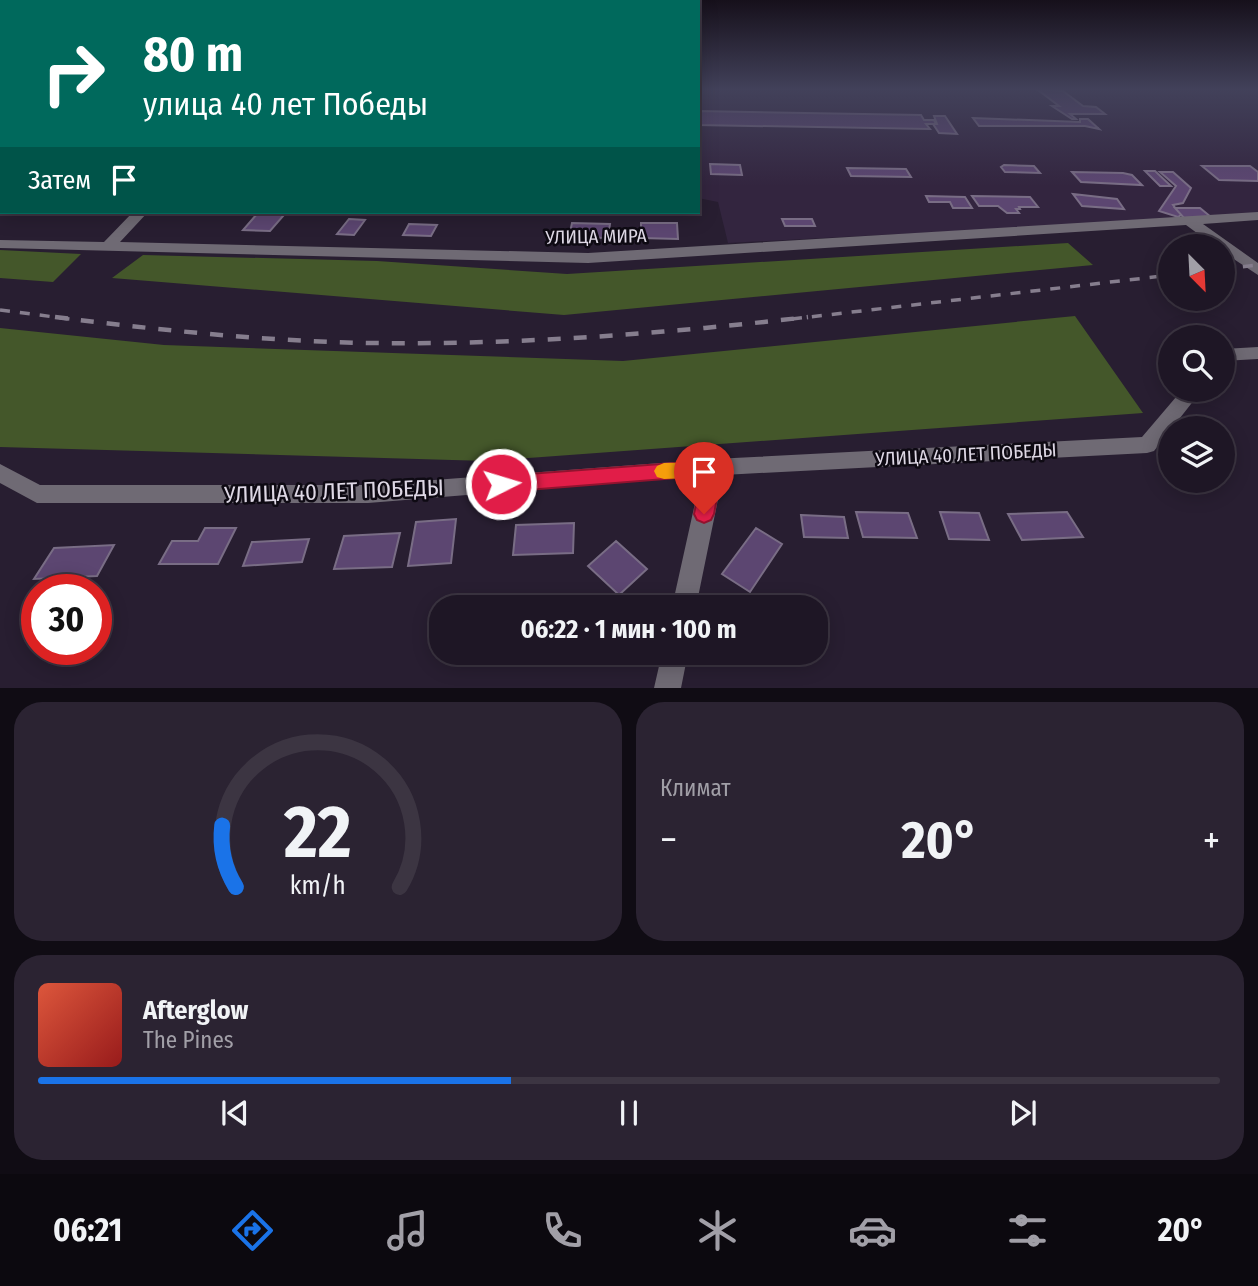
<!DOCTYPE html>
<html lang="ru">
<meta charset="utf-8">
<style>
body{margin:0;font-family:"Fira Sans Condensed",sans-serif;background:#2b2332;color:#f1f3f6;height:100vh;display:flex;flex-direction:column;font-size:26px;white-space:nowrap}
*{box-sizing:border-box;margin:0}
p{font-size:23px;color:#a19fa7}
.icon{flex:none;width:38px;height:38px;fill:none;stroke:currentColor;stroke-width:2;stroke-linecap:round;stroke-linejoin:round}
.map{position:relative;height:688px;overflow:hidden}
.drawer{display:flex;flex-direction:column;gap:14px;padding:14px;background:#100c14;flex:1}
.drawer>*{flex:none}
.banner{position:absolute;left:0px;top:0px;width:700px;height:214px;box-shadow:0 4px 18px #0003,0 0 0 2px #3c3542;background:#00695c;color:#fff;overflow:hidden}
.needle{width:46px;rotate:156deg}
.buttons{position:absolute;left:1158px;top:234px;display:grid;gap:14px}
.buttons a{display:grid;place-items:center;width:77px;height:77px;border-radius:50%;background:#1e1625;box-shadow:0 4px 18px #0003,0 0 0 2px #3c3542;font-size:35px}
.speed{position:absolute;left:21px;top:574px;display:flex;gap:14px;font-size:35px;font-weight:700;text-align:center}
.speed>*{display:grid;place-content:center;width:91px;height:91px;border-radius:50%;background:#1e1625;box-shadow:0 4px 18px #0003,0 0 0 2px #3c3542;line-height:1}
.speed .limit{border:10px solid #d22;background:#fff;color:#111}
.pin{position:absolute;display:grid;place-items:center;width:60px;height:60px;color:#fff;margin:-72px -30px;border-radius:50% 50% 50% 0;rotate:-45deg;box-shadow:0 0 7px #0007}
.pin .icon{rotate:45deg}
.me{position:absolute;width:77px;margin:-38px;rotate:85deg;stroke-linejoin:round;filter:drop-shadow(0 0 5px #0008)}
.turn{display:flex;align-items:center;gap:24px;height:147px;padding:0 28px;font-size:32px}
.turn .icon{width:91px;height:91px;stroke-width:2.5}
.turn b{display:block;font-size:49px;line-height:60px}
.then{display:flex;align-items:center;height:66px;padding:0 28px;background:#0003;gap:14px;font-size:26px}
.big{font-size:52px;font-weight:700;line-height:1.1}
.drawer .tile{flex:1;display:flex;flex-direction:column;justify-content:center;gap:10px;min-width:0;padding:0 24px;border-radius:28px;background:#2b2332}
.drawer .dial{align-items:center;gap:0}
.dial svg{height:182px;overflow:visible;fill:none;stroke:#3c3542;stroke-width:7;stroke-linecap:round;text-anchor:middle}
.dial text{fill:#f1f3f6;stroke:none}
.song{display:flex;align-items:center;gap:21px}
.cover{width:84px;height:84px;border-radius:10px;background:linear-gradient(135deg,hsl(10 70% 55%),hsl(0 70% 35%))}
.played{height:7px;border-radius:4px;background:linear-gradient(90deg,#1a73e8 40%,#3c3542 40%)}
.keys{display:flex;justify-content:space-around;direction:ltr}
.heat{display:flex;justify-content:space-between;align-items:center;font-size:38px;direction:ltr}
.drawer .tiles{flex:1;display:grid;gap:14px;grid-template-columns:1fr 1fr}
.tile:last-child{grid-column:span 2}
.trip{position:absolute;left:429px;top:595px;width:399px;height:70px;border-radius:28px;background:#1e1625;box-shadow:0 4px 18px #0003,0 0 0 2px #3c3542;font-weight:700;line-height:70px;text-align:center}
.tab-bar{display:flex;height:112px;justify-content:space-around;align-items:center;background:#0c090f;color:#a19fa7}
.tab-bar .icon{width:49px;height:49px}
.tab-bar .active{color:#1a73e8}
.tab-bar b{font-size:32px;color:#f1f3f6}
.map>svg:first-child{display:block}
.built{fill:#33253f}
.forest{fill:#44572a}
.building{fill:#5c4671;stroke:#796d85;stroke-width:2}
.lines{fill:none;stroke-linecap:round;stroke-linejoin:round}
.minor{fill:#6f6a74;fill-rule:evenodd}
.rail-far1{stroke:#867e8e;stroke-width:3.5;stroke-dasharray:10 10;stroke-linecap:butt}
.rail{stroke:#867e8e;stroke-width:4.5;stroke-dasharray:13 13;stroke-linecap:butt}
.route{fill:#e11d48;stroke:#92132f;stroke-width:2}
.slow{fill:#f59e0b}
.labels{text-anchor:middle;stroke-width:5;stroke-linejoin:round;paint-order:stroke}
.street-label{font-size:19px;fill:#ded8e5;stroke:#0e0a13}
.near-street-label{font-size:23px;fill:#ded8e5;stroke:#0e0a13}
</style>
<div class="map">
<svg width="1258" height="688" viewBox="0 0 1258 688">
<rect width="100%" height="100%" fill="#281e31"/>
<path class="built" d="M 698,89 L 1258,89 L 1258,215 L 728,243 L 718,202 L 698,198 Z"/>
<path class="forest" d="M 1068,243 L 1093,265 L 564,315 L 112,278 L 143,255 L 377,261 L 567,274 Z
M 0,250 L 81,254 L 53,282 L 0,278 Z
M 1075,316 L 1143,413 L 487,461 L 0,447 L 0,328 L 164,345 L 623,361 Z"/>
<path class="building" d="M 1041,89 L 1063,91 L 1083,106 L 1096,107 L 1105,114 L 1070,114 L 1076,119 L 1072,119 L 1052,106 L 1059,106 L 1038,90 Z
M 698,111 L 921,115 L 924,120 L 934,120 L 936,124 L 926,124 L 930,129 L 698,125 Z
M 934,116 L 945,116 L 957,134 L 939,133 L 933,124 L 937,124 Z
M 973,118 L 1080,122 L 1080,119 L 1088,119 L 1099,129 L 1085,126 L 979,126 Z
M 710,164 L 740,165 L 742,175 L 711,174 Z
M 1004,165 L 1034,166 L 1040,173 L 1005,172 L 1001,167 Z
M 1202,166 L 1250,166 L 1258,172 L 1258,181 L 1219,180 Z
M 847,168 L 906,169 L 911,177 L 851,176 Z
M 1145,171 L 1155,171 L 1171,186 L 1160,186 Z
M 1072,172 L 1123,173 L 1132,175 L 1142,185 L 1081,182 Z
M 1160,172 L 1173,172 L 1191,188 L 1183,203 L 1173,205 L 1181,215 L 1178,217 L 1159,211 L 1176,186 Z
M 1073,194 L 1117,199 L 1124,209 L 1082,206 Z
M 926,196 L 965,197 L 972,208 L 953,208 L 950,202 L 929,202 Z
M 972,196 L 1030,197 L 1038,207 L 1019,207 L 1020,209 L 1016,209 L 1019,213 L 1007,213 L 998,206 L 979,206 Z
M 1175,208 L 1200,208 L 1211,217 L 1184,218 Z
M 257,214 L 284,215 L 270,231 L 243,230 Z
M 349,219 L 365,220 L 354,235 L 337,234 Z
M 782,219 L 812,219 L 815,226 L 785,226 Z
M 572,223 L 610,224 L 608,238 L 569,237 Z
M 641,223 L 677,223 L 678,239 L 641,238 Z
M 409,224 L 437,225 L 431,236 L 403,235 Z
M 856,512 L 908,513 L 917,538 L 863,537 Z
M 940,512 L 979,513 L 989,540 L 949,539 Z
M 1067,512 L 1083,537 L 1022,540 L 1008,514 Z
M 801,515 L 844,517 L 848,538 L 804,537 Z
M 456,519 L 451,563 L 408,566 L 416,522 Z
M 574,523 L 573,553 L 513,555 L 516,525 Z
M 205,528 L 236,528 L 218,564 L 159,564 L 172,541 L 198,541 Z
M 756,528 L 782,544 L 750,592 L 722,574 Z
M 400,533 L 392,567 L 334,569 L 344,536 Z
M 309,539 L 302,562 L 243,566 L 252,542 Z
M 616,541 L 647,569 L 619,595 L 588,566 Z
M 114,545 L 97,576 L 34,579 L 54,548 Z"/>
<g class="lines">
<path class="minor" d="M 0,90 L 2,90 L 0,97 Z
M 133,212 L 148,212 L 120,242 L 588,253 L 1258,212 L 1258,220 L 1203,224 L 1258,263 L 1258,275 L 1223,252 L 1223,247 L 1216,247 L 1186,225 L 588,263 L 0,248 L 0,240 L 104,242 Z
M 1258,347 L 1258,359 L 1223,361 L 1223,349 Z
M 1182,390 L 1202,390 L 1154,451 L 1147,453 L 723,475 L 696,607 L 672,607 L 701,476 L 368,503 L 37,503 L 0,483 L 0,464 L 40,485 L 368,485 L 714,459 L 1142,437 Z
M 662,653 L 688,653 L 681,688 L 654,688 Z"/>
<path class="rail-far1" d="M 1223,269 L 1258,265
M 0,310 L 70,319
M 792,319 L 1171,275"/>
<path class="rail" d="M 55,317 C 159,330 263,341 368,343 C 515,345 662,334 808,317"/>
</g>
<linearGradient id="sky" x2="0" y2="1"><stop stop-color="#16101b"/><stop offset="0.48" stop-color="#42415a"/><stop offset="1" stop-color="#42415a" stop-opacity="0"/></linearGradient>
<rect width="1258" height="186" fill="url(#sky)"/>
<path class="route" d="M 714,460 L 720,462 L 723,467 L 714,514 L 711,520 L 704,523 L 697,520 L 694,514 L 702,476 L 501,492 L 494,490 L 491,484 L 494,478 L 501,476 Z"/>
<path class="slow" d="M 713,462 L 720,464 L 723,469 L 720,475 L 713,477 L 664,479 L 657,477 L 654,471 L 657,466 L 664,463 Z"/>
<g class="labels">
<g class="street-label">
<text transform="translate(596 236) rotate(-1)" y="7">УЛИЦА МИРА</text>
<text transform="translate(966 454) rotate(-3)" y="7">УЛИЦА 40 ЛЕТ ПОБЕДЫ</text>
</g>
<g class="near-street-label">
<text transform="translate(334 491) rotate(-2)" y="8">УЛИЦА 40 ЛЕТ ПОБЕДЫ</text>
</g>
</g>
</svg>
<div class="buttons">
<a><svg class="needle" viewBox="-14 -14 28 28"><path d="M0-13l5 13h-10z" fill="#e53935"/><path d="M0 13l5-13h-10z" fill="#a19fa7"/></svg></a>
<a><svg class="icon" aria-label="search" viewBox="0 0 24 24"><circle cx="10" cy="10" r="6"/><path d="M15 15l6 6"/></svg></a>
<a><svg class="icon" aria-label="layers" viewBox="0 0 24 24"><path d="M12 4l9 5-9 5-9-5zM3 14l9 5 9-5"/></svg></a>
</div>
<div class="speed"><div class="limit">30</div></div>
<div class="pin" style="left:704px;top:514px;background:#d93025"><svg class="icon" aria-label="arrive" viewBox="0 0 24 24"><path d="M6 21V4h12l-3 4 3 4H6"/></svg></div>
<svg class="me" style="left:501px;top:484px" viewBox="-20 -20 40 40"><circle r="17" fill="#e11d48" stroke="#fff" stroke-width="3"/><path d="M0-11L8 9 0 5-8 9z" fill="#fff"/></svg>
<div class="trip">06:22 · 1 мин · 100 m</div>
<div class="banner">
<div class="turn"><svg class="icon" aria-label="right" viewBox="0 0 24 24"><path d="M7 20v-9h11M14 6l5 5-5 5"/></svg><div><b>80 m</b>улица 40 лет Победы</div></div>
<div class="then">Затем<svg class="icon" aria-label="arrive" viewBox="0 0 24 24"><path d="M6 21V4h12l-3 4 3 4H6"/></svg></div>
</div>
</div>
<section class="drawer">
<div class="tiles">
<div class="tile dial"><svg viewBox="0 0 100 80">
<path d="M14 69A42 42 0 1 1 86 69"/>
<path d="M14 69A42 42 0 0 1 8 42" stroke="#1a73e8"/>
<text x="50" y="56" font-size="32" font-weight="700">22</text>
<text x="50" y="72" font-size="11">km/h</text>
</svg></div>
<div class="tile"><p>Климат</p>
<div class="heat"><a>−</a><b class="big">20°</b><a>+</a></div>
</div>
<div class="tile">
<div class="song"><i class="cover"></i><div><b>Afterglow</b><p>The Pines</p></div></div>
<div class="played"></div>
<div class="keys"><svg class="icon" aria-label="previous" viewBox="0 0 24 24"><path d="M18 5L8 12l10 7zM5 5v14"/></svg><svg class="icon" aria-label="pause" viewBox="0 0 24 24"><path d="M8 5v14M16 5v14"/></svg><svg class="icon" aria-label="next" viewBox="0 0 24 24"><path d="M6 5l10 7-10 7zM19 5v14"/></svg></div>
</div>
</div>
</section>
<nav class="tab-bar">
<b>06:21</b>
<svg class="icon active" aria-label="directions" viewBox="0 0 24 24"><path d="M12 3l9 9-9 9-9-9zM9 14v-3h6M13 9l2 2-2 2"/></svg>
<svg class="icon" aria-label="music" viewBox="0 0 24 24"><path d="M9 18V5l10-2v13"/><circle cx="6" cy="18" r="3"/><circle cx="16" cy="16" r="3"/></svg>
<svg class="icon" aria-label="phone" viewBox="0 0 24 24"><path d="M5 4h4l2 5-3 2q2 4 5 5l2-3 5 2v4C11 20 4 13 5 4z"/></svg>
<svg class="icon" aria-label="climate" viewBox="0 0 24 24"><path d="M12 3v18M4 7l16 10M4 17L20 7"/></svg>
<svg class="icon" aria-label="car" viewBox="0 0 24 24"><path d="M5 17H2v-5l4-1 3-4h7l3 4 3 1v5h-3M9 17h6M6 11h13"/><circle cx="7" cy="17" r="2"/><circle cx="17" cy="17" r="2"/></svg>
<svg class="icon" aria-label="filters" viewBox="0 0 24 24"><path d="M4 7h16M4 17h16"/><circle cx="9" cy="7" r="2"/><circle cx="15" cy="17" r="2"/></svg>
<b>20°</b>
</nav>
